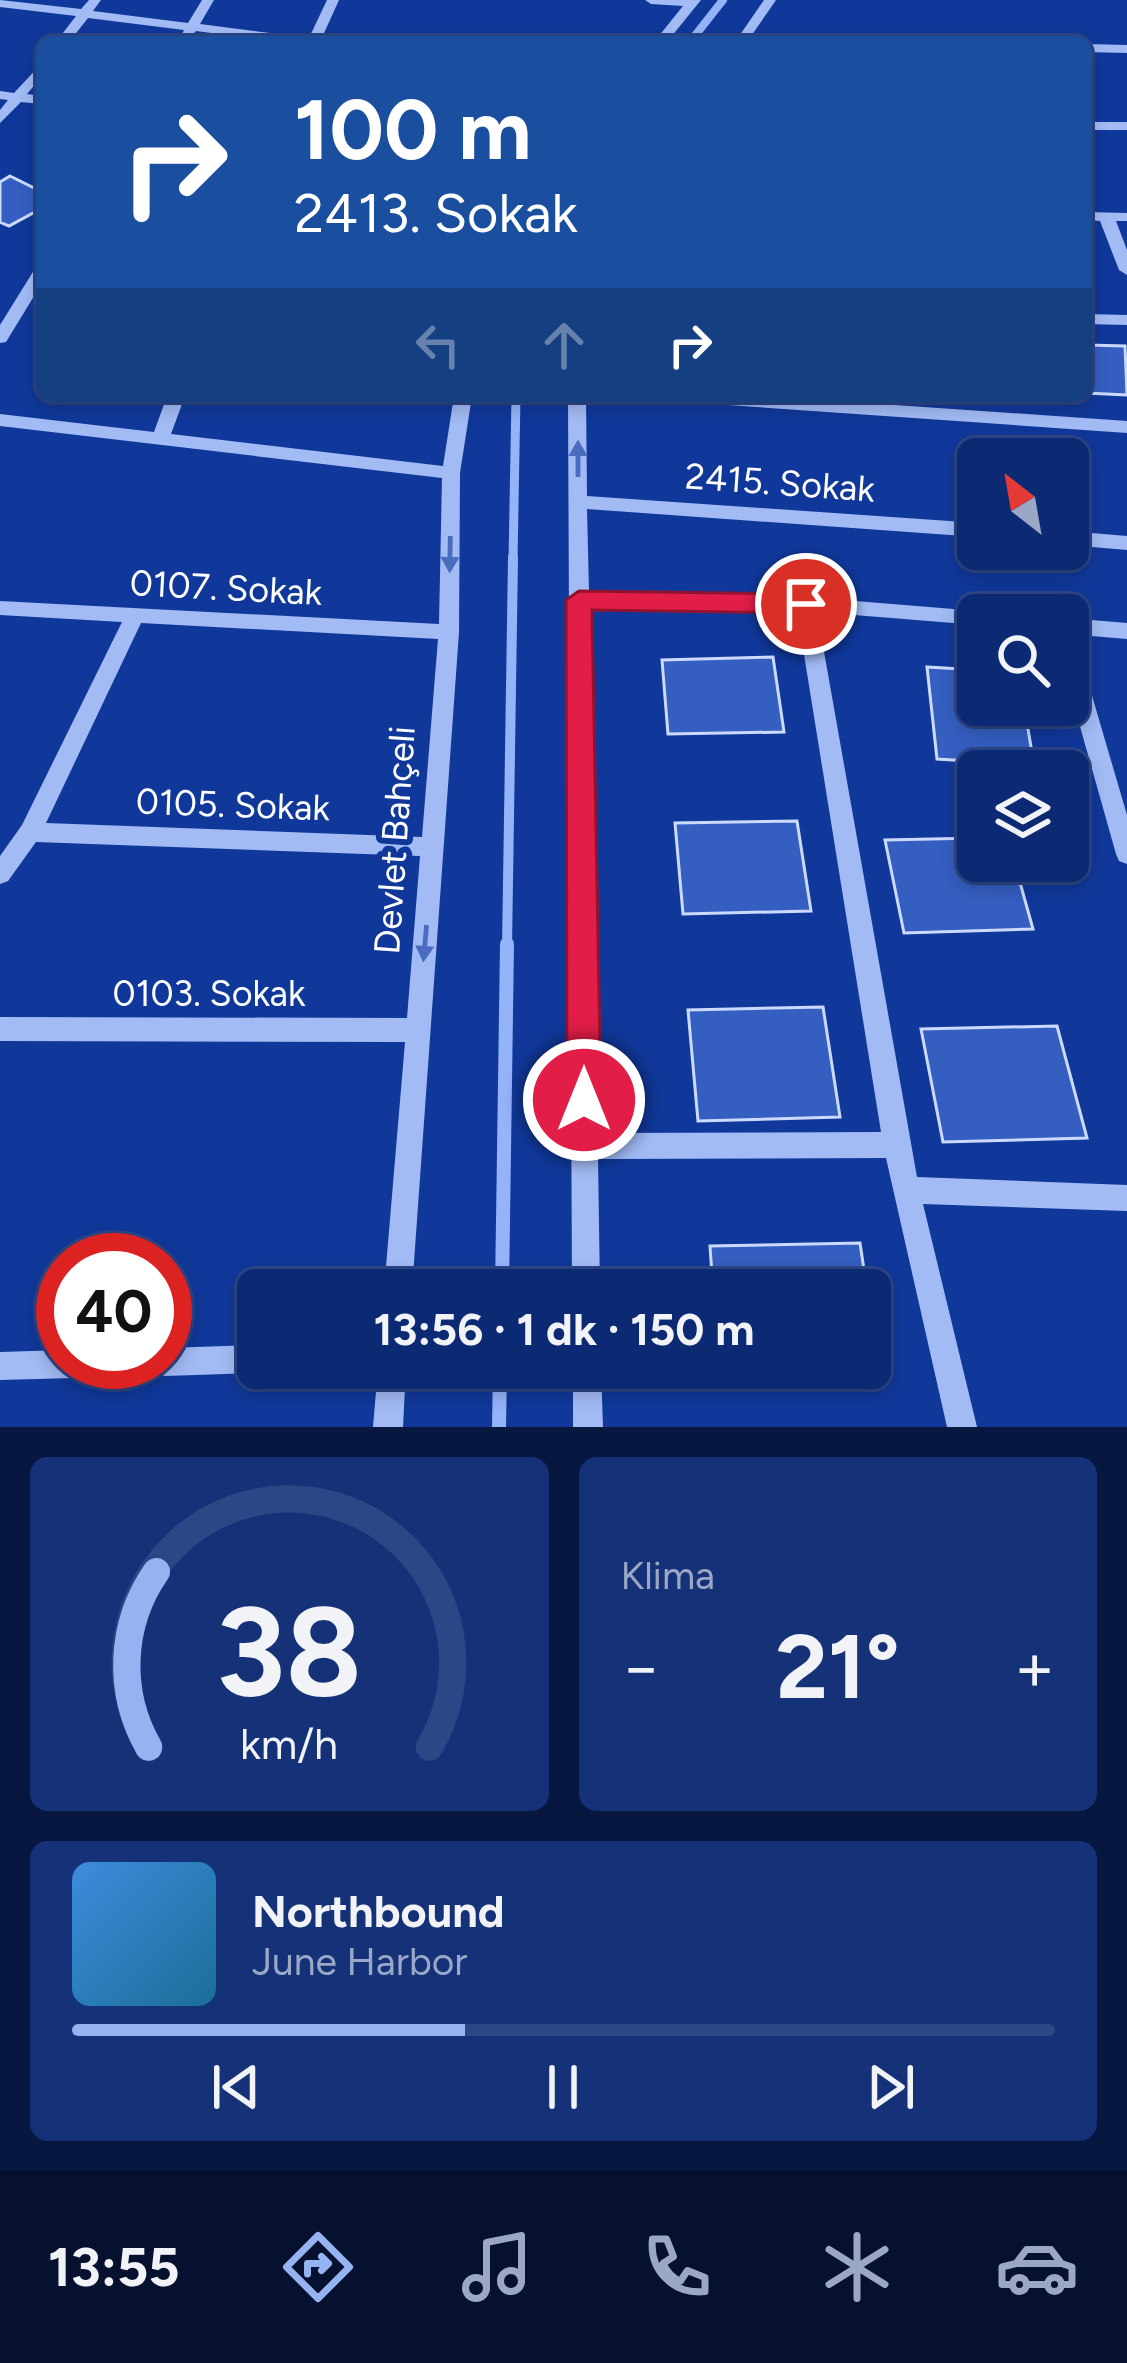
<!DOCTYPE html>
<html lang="tr">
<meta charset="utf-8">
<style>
body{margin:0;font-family:Figtree,sans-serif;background:#153279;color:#f1f3f6;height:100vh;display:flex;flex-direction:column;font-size:45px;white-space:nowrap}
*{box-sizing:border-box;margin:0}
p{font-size:39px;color:#9aa7c5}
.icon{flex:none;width:66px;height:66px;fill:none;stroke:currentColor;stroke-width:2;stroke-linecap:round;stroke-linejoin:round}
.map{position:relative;height:1427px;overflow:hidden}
.side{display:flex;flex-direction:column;gap:30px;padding:30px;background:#071740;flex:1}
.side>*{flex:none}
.banner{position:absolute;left:36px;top:36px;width:1056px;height:366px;border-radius:18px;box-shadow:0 6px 18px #0003,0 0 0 3px #2c4686;background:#1a4fa0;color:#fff;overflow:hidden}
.needle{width:78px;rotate:329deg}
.buttons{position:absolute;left:957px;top:438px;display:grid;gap:24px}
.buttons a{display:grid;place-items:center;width:132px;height:132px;border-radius:18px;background:#0c2a74;box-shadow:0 6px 18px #0003,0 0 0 3px #2c4686;font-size:60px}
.speed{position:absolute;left:36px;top:1233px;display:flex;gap:24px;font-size:60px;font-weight:700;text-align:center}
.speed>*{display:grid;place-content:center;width:156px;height:156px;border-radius:50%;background:#0c2a74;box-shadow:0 6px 18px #0003,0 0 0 3px #2c4686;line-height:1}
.speed .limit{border:18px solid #d22;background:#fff;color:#111}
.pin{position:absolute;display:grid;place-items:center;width:102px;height:102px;color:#fff;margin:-51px;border:6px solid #fff;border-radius:50%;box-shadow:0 3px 12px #0007}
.me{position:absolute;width:132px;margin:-66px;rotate:0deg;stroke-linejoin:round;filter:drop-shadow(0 0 9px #0008)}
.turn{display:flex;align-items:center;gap:42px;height:252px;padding:0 60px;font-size:54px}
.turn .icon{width:156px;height:156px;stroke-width:2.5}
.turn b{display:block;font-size:84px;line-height:102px}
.lanes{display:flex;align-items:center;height:114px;padding:0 60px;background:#0003;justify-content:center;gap:60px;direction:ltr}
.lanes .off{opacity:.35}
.big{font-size:90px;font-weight:700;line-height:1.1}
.side .widget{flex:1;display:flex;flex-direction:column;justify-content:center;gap:18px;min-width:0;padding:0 42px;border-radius:18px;background:#153279}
.side .dial{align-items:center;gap:0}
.dial svg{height:312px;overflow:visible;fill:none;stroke:#2c4686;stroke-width:7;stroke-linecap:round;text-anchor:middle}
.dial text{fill:#f1f3f6;stroke:none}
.song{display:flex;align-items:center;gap:36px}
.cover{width:144px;height:144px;border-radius:18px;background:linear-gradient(135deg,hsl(210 70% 55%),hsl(200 70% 35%))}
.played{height:12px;border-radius:6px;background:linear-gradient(90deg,#95b2f1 40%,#2c4686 40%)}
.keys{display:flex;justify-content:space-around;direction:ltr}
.heat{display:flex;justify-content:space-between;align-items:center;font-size:66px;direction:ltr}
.side .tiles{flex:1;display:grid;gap:30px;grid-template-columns:1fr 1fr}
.widget:last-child{grid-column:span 2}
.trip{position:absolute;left:237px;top:1269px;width:654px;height:120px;border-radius:18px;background:#0c2a74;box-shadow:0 6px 18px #0003,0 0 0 3px #2c4686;font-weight:700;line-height:120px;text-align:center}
.menu{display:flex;height:192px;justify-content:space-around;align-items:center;background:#05112e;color:#9aa7c5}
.menu .icon{width:84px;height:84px}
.menu .on{color:#95b2f1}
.menu b{font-size:54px;color:#f1f3f6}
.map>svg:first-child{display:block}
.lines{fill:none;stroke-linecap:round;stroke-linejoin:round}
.stream-far3{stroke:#94b3f8;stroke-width:8}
.stream-far2{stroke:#94b3f8;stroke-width:9}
.stream-far1{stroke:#94b3f8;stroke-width:10}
.stream{stroke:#94b3f8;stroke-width:14}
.building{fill:#345ec0;stroke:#cbdafe;stroke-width:3}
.minor{fill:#a2bbf5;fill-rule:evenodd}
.oneway{fill:#4a6cbe}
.route{fill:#e11d48;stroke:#92132f;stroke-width:3}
.labels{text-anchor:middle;stroke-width:12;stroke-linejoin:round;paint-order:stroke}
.street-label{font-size:36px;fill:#fff;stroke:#10389a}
</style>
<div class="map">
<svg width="1127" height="1427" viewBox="0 0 1127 1427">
<rect width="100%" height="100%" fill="#10389a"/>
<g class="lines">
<path class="stream-far3" d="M 690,42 L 723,0"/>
<path class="stream-far2" d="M 513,560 L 516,396"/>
<path class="stream-far1" d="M 507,947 L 513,557"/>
<path class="stream" d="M 502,1290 L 507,944
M 499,1427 L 500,1368"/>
</g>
<path class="building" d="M 10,176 L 42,192 L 42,208 L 9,226 L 0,222 L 0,182 Z
M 1086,345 L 1125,346 L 1127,395 L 1086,393 Z
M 773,657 L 784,732 L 668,734 L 662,660 Z
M 927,667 L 978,670 L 978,705 L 1024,705 L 1034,765 L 937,759 Z
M 797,821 L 811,911 L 683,914 L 675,823 Z
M 978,838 L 978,861 L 1014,861 L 1033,929 L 904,933 L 885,840 Z
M 823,1007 L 840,1117 L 698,1121 L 688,1010 Z
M 1057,1026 L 1087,1138 L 943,1142 L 921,1029 Z
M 860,1243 L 867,1290 L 713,1290 L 710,1246 Z
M 870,1307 L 881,1381 L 721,1386 L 720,1368 L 870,1368 Z"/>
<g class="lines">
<path class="minor" d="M 0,0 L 81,9 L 89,0 L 101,0 L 93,11 L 188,23 L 202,0 L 214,0 L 200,24 L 309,38 L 327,0 L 339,0 L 320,42 L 280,42 L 196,31 L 187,40 L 181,36 L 184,30 L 88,18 L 69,42 L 56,42 L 76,16 L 0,7 Z
M 645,0 L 701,0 L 667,42 L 654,42 L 683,6 L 651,4 Z
M 764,0 L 776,0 L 747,42 L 735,42 Z
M 1086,44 L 1127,45 L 1127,53 L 1086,52 Z
M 42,63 L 42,76 L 27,94 L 42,96 L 42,104 L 21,102 L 0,123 L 0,110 L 8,100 L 0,99 L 0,91 L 14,93 Z
M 1086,122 L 1127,122 L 1127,130 L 1086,130 Z
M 1086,212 L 1127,213 L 1127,221 L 1116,221 L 1127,250 L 1127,275 L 1119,270 L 1100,221 L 1086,220 Z
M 42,265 L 42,283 L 6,342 L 0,343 L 0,325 L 36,267 Z
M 1086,314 L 1127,315 L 1127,325 L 1086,324 Z
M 167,396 L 185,396 L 171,434 L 443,466 L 454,396 L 472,396 L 460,473 L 459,632 L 412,1290 L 384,1290 L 405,1042 L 0,1041 L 0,1017 L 407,1018 L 420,856 L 36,842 L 8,881 L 0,884 L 0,856 L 22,825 L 122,622 L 0,615 L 0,601 L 439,624 L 442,478 L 0,426 L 0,414 L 154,432 ZM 141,623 L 438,639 L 422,837 L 46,823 Z
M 568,396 L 586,396 L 587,496 L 978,523 L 978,537 L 587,509 L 589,593 L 806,597 L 978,611 L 986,615 L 978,615 L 978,625 L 817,612 L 917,1177 L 1127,1185 L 1127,1211 L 923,1204 L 977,1427 L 947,1427 L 886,1158 L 598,1159 L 600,1290 L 572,1290 ZM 589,607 L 797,611 L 881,1132 L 597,1133 Z
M 675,396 L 764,396 L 1127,421 L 1127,433 L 684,402 Z
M 1068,531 L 1127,536 L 1127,550 L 1068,545 Z
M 1068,618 L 1127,623 L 1127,639 L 1068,634 Z
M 1068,640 L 1078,648 L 1127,815 L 1127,864 L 1119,861 L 1116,854 L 1068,684 Z
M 258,1345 L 258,1368 L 269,1368 L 258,1373 L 165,1376 L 156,1373 L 147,1376 L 0,1380 L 0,1352 L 63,1350 L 63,1362 L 165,1362 L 165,1348 Z
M 378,1368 L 406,1368 L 403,1427 L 373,1427 Z
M 573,1368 L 601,1368 L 603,1427 L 573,1427 Z"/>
</g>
<defs><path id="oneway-solid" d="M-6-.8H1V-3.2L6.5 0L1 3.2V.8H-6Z" transform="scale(3)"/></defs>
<g class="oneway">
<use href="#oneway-solid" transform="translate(578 459) rotate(-90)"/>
<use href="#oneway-solid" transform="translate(450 554) rotate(91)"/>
<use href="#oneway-solid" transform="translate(425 943) rotate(95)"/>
</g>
<path class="route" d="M 579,591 L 806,594 L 819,604 L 806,613 L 592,610 L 601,1100 L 596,1112 L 584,1117 L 572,1112 L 567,1100 L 566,600 Z"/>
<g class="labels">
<g class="street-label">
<text transform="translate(780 482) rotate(4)" y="13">2415. Sokak</text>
<text transform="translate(226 587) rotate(3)" y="13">0107. Sokak</text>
<text transform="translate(233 804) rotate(2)" y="13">0105. Sokak</text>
<text transform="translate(394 840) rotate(-86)" y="13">Devlet Bahçeli</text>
<text x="209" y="1006">0103. Sokak</text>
</g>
</g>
</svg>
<div class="buttons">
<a><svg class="needle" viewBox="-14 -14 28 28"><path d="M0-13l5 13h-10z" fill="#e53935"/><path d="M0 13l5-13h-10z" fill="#9aa7c5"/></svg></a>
<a><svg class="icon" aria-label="search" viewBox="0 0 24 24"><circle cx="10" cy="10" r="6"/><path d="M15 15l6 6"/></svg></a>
<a><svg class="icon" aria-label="layers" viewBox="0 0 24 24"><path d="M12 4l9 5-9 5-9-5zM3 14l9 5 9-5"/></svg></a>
</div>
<div class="speed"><div class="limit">40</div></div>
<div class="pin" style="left:806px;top:604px;background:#d93025"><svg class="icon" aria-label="arrive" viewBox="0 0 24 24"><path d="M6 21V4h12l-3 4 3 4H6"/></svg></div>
<svg class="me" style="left:584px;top:1100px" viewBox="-20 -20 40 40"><circle r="17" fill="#e11d48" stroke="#fff" stroke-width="3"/><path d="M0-11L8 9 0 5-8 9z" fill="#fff"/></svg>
<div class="trip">13:56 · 1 dk · 150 m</div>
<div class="banner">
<div class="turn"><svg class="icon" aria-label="right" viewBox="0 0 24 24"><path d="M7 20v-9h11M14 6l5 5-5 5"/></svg><div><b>100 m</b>2413. Sokak</div></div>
<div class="lanes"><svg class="icon off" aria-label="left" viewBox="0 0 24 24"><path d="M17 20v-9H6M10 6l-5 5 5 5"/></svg><svg class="icon off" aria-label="ahead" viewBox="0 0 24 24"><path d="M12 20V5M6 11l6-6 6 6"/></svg><svg class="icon" aria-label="right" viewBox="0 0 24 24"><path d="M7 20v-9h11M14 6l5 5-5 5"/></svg></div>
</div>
</div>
<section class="side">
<div class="tiles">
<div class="widget dial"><svg viewBox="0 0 100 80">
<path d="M14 69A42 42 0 1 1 86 69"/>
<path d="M14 69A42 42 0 0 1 16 24" stroke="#95b2f1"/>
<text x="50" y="56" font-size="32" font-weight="700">38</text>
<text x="50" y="72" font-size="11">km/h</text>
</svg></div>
<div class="widget"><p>Klima</p>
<div class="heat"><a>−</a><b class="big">21°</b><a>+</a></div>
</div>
<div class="widget">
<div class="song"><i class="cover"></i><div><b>Northbound</b><p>June Harbor</p></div></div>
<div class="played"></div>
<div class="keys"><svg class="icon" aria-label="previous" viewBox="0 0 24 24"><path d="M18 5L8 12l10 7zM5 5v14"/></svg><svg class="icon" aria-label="pause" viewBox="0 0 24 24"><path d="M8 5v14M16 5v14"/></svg><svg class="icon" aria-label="next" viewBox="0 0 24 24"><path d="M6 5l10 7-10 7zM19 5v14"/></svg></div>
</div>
</div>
</section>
<nav class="menu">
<b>13:55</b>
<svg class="icon on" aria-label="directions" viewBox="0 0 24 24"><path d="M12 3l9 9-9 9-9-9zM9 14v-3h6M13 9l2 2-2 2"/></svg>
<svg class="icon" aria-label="music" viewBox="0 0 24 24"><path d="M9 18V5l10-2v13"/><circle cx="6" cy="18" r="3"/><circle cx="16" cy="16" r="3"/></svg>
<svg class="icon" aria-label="phone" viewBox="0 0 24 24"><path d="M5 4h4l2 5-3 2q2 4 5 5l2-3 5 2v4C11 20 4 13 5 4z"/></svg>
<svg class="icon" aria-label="climate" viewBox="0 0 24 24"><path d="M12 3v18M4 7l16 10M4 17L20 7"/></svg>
<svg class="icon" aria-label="car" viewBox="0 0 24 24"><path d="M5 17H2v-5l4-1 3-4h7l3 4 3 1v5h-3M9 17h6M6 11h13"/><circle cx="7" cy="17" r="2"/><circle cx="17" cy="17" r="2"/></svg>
</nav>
